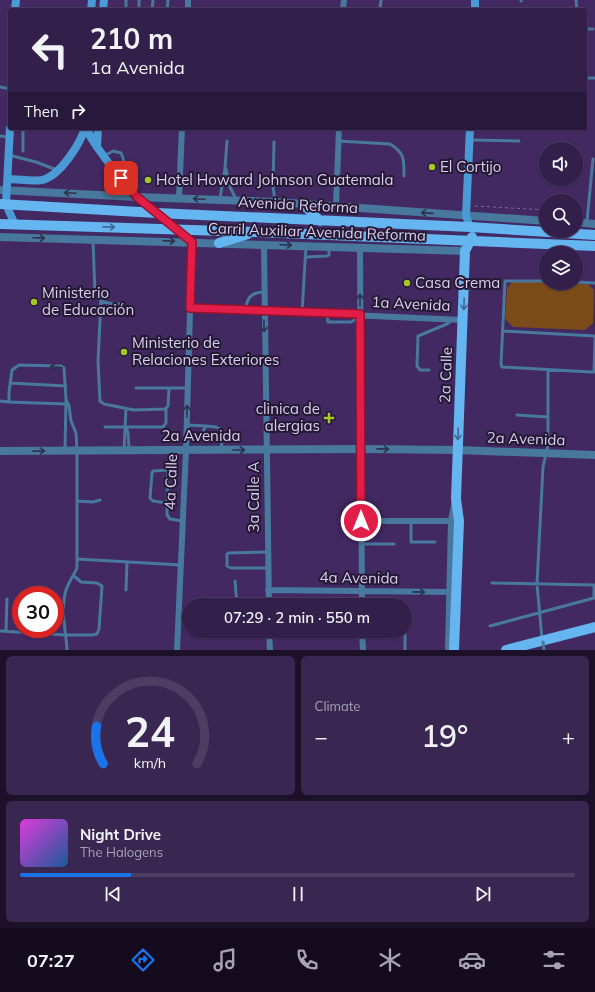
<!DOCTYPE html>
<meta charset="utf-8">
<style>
body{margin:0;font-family:Mulish,sans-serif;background:#3a2751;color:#f1f3f6;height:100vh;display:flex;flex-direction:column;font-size:15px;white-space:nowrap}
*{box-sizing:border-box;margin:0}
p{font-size:13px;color:#a8a2b5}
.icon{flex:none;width:22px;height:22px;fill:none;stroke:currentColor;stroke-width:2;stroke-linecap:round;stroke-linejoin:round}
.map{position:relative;height:650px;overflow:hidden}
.sheet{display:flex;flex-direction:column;gap:6px;padding:6px;background:#1c1129;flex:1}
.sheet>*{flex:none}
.top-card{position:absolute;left:8px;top:8px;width:579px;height:122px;border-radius:4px;box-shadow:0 1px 3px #0004,0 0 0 1px #4d3d62;background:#321f4a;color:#f1f3f6;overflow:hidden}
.tools{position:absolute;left:539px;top:142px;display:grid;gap:8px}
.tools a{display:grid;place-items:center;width:44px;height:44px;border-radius:50%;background:#321f4a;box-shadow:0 1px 3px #0004,0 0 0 1px #4d3d62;font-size:20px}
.speed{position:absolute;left:12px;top:586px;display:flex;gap:8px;font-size:20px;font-weight:700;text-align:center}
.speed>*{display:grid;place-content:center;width:52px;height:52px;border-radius:50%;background:#321f4a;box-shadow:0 1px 3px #0004,0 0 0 1px #4d3d62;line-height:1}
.speed .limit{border:6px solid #d22;background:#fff;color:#111}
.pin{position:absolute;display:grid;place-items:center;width:34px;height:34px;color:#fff;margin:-17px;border-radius:8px;box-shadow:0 2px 6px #0006}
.me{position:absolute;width:44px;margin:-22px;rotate:0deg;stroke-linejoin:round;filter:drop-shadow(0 0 3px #0008)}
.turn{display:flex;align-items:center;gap:14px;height:84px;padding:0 16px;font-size:18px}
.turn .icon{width:52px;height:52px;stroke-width:2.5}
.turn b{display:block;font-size:28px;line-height:34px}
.then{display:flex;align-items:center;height:38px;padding:0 16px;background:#0003;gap:8px;font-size:15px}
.big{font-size:30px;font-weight:600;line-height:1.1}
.sheet .tile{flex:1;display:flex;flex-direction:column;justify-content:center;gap:6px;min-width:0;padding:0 14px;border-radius:6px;background:#3a2751}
.sheet .dial{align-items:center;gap:0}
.dial svg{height:104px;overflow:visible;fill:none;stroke:#4d3d62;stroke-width:7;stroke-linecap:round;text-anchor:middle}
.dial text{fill:#f1f3f6;stroke:none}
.song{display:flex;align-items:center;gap:12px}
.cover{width:48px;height:48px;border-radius:6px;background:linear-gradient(135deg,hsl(300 70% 55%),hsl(210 70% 35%))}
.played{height:4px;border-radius:2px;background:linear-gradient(90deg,#1a73e8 20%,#4d3d62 20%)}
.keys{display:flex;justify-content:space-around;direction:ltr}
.heat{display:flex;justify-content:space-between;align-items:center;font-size:22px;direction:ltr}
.sheet .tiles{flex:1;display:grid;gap:6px;grid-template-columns:1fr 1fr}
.tile:last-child{grid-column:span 2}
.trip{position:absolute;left:182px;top:598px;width:230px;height:40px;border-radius:20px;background:#321f4a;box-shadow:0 1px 3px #0004,0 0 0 1px #4d3d62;font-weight:600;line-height:40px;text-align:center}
.tab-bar{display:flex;height:64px;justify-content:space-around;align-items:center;background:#140c1e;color:#a8a2b5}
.tab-bar .icon{width:28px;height:28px}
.tab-bar .on{color:#1a73e8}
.tab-bar b{font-size:18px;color:#f1f3f6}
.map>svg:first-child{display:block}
.green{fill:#7b4b1a}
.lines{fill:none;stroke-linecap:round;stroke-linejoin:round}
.path{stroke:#7b6797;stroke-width:1;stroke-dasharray:3 3;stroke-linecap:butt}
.service{stroke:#48789d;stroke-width:3}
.minor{stroke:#48789d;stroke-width:6}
.tertiary{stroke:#48789d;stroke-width:8}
.secondary{stroke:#4a9bd5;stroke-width:8}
.primary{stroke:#64b5f0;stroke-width:10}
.service-bridge{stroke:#48789d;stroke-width:3}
.oneway{stroke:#2d314e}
.oneway2{stroke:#446792}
.route-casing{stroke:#92132f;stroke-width:10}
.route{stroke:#e11d48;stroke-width:7}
.poi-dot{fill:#a4c824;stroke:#241933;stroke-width:1.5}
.labels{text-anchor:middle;stroke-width:4;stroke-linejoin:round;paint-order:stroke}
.poi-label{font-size:15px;fill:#d9ccef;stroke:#241933;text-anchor:start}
.street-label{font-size:15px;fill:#d9ccef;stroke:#241933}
</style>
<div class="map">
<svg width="595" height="650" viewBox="0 0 595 650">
<rect width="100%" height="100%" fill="#422962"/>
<path class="green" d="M 513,281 L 588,284 L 594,290 L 593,323 L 585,330 L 513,327 L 505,319 L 507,288 Z"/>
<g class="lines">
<path class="path" d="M 475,206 L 546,210
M 576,212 L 583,212"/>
<path class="service" d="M 126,0 L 126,10
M 139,0 L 139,10
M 576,0 L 577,10
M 521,1 L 521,0
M 152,10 L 153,0
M 167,10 L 168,0
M 380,10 L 381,0
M 585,29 L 593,29
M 585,78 L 595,78
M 0,87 L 10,89
M 0,136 L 8,137
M 471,140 L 519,141
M 338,141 L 390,144 C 405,153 404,160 404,176
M 274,142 L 273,186 L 275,202
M 23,151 L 23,128
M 9,155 L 36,162 L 57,170
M 104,156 L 113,151 L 121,153 L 123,158 L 128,182
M 226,169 L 230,187 L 236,199
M 220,198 L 225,168 L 227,141
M 587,221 L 593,159
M 93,240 L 95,294 L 101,301 L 108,303 L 120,304
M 306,257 L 327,256 L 329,255 L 329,248
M 576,282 L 595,283
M 101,301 L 98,361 L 100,401 L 104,404 L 134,410 L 165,409 L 168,406 L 169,388
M 246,310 C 246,298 252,292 264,292
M 302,313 L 306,246
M 327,313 L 328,322 L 351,322 L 360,317
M 503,331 L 595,336 L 594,372 L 591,372 L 502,367 L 501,364 L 505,281 L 546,281
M 241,360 L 265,357
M 429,370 L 420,370 L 417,366 L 418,336 L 447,324 L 452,320
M 10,383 L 66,386
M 136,388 L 187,388
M 66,399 L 69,406 L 71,421 L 76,433 L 77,451 L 77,568 C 73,577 67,584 65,594 C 61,612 66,632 67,650
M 0,401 L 9,402
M 517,415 L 548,417
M 187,425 L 206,426
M 105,427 L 163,427 L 166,423 L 166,409
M 126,427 L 128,433 L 129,449
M 221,436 L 205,434 L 203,431 L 206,426 L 216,427 L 220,429 L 222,448
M 65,450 L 66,399 L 64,368 L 61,366 L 19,365 L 12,370 L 9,392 L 9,402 L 66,404
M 124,450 L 126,408
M 172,452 L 168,470 L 153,471 L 152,473 L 150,498 L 153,501 L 167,503 L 167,515 L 170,519 L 183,521
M 77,501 L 93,502 L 100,500
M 167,503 L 168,470
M 411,521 L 411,542 L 435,542
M 361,544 L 394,544
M 267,552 L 228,553 L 227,554 L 227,566 L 231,568 L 268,568
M 77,559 L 181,565
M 235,581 L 237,605
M 126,590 L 127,562
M 55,622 L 64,616
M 490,626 L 594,598 L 594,585 L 492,583
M 0,631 L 66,635 L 92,635 L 97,634 L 99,629 L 102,586 L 97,583 L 81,582 L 74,576
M 6,631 L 7,599
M 542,639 L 537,584 L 543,467 L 548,445 L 548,370
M 405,650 L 405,631"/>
<path class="minor" d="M 188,10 L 188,0
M 343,10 L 344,0
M 179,198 L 182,128
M 336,206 L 339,128
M 264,245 L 269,605
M 360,247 L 362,605
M 189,308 L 463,320
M 361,521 L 452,521
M 268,590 L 450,592
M 269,631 L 270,650
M 362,631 L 363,650
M 177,650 L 186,450 L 192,242"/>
<path class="tertiary" d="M 0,190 L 137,197 L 275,202 L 546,221
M 576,222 L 595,224
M 0,237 L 465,251
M 0,451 L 361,449 L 458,450 L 595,455
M 449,650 L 452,521 L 455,505"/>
<path class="secondary" d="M 15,10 L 16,0
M 91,10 L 92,0
M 103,10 L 104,0
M 475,10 L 475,0
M 10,128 L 6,204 L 15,225
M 87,128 L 90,136 L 97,147 L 113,169 L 137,197 L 192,242
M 97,147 L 98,128
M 8,179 C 19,179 32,182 42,180 C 60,176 80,144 85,128
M 470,227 L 466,216 L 470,128"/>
<path class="primary" d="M 0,204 L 157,213 L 470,227 L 595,235
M 303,204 L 320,221
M 0,224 L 257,232 L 595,246
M 219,243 L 248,234
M 454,650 L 459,521 L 456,499 L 465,251 L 472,237
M 506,650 L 595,627"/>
<path class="service-bridge" d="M 543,642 L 544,650"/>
</g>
<defs><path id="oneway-shaft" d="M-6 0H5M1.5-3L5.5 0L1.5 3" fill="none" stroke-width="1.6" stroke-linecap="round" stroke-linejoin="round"/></defs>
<g class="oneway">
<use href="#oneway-shaft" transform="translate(70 193) rotate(-177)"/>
<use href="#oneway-shaft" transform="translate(199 199) rotate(-177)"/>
<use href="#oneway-shaft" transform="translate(427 213) rotate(-176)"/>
<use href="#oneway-shaft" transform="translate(39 238) rotate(2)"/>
<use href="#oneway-shaft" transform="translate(169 241) rotate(2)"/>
<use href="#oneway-shaft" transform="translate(286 245) rotate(2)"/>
<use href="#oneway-shaft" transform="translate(360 300) rotate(-90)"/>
<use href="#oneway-shaft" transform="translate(264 326) rotate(89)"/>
<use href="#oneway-shaft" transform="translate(56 367) rotate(-172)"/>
<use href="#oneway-shaft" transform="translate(187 411) rotate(-89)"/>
<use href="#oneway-shaft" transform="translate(383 449) rotate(1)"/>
<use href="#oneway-shaft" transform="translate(239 450)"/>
<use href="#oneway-shaft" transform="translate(39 451) rotate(-1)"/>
<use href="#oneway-shaft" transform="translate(419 592) rotate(1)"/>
</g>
<g class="oneway2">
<use href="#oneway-shaft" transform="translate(109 227) rotate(1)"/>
<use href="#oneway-shaft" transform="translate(464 304) rotate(92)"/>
<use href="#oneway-shaft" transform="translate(458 434) rotate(92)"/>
</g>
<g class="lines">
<defs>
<path id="route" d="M 121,178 L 137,197 L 192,242 L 190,308 L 360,314 L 361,521"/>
</defs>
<use href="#route" class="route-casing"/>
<use href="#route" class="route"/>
</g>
<g class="poi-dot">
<circle cx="432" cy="167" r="4"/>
<circle cx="148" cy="180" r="4"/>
<circle cx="407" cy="283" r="4"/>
<circle cx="34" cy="302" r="4"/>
<circle cx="124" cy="352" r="4"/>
<path d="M327 412h4v4h4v4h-4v4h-4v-4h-4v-4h4z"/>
</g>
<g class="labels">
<g class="poi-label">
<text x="440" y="172">El Cortijo</text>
<text x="156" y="185">Hotel Howard Johnson Guatemala</text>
<text x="415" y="288">Casa Crema</text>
<text x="42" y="298">Ministerio<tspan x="42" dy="17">de Educación</tspan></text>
<text x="132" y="348">Ministerio de<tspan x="132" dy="17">Relaciones Exteriores</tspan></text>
<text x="320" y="414" text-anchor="end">clinica de<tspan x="320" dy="17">alergias</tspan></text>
</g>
<g class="street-label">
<text transform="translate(298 205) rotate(3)" y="5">Avenida Reforma</text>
<text transform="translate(317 232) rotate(2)" y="5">Carril Auxiliar Avenida Reforma</text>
<text transform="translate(411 304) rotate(3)" y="5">1a Avenida</text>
<text transform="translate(446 375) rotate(-88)" y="5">2a Calle</text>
<text x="201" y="441">2a Avenida</text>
<text transform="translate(526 439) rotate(2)" y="5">2a Avenida</text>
<text transform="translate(171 482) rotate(-88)" y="5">4a Calle</text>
<text transform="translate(254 497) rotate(-90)" y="5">3a Calle A</text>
<text transform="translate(359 578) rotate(1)" y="5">4a Avenida</text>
</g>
</g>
</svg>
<div class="tools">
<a><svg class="icon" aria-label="sound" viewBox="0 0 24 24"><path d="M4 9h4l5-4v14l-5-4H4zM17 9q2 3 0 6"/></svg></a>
<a><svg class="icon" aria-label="search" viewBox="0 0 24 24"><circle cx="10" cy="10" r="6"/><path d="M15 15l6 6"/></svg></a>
<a><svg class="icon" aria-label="layers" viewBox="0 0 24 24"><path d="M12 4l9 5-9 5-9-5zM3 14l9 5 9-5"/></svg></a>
</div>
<div class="speed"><div class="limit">30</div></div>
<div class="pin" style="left:121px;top:178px;background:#d93025"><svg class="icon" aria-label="arrive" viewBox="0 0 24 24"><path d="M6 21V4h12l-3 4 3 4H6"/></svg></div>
<svg class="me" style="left:361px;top:521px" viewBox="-20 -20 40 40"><circle r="17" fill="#e11d48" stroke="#fff" stroke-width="3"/><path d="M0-11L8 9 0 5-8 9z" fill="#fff"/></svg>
<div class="trip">07:29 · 2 min · 550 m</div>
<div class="top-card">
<div class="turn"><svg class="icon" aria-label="left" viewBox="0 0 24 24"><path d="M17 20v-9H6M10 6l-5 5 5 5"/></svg><div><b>210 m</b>1a Avenida</div></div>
<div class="then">Then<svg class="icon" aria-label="right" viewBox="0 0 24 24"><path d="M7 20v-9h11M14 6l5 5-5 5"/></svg></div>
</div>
</div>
<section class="sheet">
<div class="tiles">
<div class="tile dial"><svg viewBox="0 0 100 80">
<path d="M14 69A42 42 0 1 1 86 69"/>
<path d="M14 69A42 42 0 0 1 9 40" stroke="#1a73e8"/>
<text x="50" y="56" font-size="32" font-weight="700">24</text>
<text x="50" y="72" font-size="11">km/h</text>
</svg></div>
<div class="tile"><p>Climate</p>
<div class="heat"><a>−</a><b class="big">19°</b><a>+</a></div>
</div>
<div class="tile">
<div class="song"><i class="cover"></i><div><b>Night Drive</b><p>The Halogens</p></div></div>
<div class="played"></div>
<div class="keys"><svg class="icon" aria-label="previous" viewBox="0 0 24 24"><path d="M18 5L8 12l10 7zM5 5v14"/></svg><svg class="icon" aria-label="pause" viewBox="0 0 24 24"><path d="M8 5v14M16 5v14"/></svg><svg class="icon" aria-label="next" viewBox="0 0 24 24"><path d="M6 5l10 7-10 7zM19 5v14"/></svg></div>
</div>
</div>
</section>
<nav class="tab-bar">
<b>07:27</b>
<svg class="icon on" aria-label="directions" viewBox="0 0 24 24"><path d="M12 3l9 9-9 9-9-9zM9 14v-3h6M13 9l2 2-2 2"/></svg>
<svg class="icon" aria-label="music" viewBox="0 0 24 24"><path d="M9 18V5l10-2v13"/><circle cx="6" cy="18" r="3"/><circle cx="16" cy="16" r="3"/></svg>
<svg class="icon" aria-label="phone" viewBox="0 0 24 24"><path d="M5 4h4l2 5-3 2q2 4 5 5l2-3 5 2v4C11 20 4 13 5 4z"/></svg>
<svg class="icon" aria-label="climate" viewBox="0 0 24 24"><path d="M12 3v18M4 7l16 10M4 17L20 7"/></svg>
<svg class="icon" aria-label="car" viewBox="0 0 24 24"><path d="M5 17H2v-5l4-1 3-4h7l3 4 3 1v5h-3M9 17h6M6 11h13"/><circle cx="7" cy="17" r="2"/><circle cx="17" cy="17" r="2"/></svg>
<svg class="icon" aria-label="filters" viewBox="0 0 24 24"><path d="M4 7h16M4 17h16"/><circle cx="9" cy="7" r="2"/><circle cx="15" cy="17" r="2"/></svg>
</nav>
